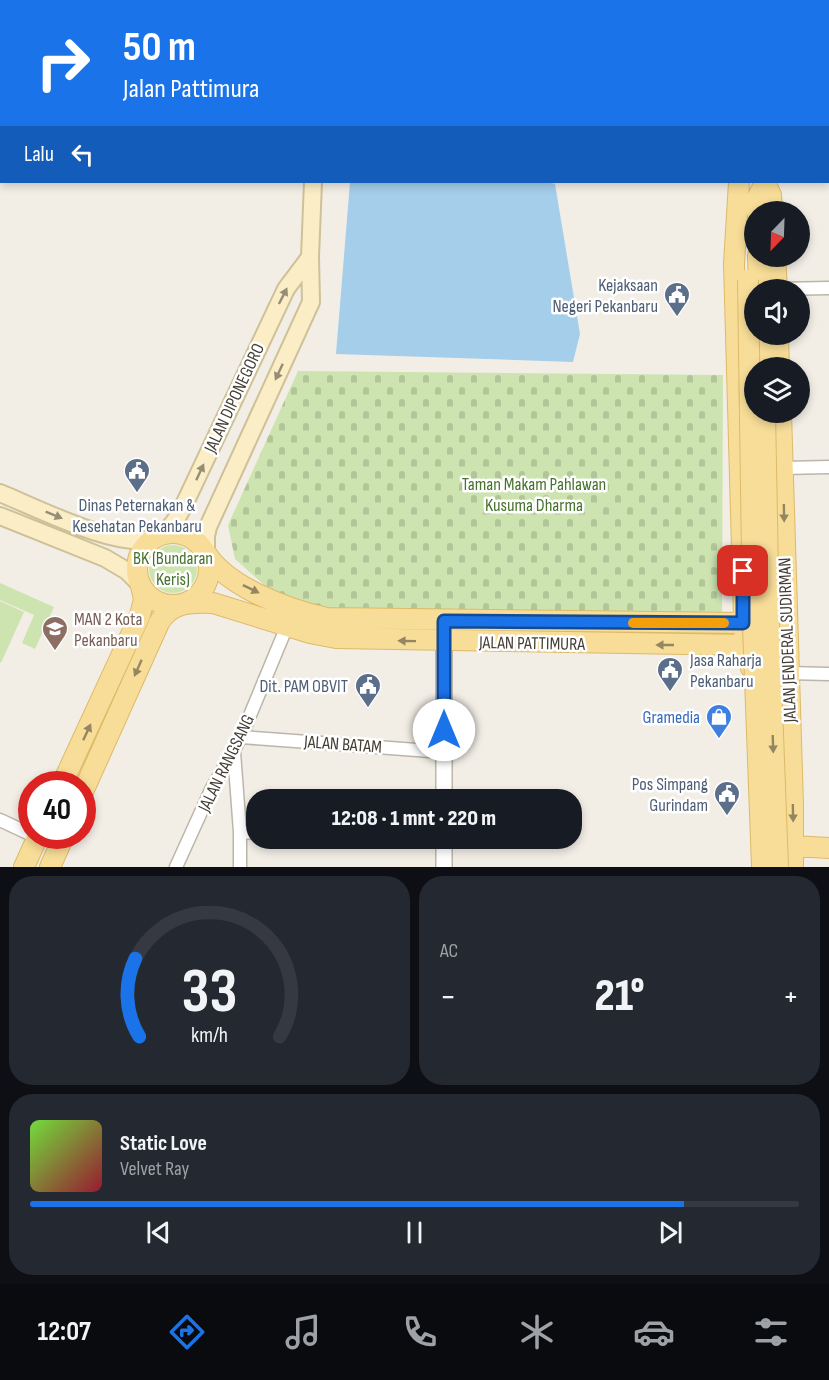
<!DOCTYPE html>
<html lang="id">
<meta charset="utf-8">
<style>
body{margin:0;font-family:"Sofia Sans Condensed",sans-serif;background:#242831;color:#f1f3f6;height:100vh;display:flex;flex-direction:column;font-size:22px;white-space:nowrap}
*{box-sizing:border-box;margin:0}
p{font-size:20px;color:#9ea1a6}
.icon{flex:none;width:33px;height:33px;fill:none;stroke:currentColor;stroke-width:2;stroke-linecap:round;stroke-linejoin:round}
.map{position:relative;height:867px;overflow:hidden}
.drawer{display:flex;flex-direction:column;gap:9px;padding:9px;background:#0d0f14;flex:1}
.drawer>*{flex:none}
.top-card{position:absolute;left:0px;top:0px;width:830px;height:183px;box-shadow:0 3px 9px #0003;background:#1a73e8;color:#fff;overflow:hidden}
.needle{width:39px;rotate:203deg}
.tools{position:absolute;left:744px;top:201px;display:grid;gap:12px}
.tools a{display:grid;place-items:center;width:66px;height:66px;border-radius:50%;background:#171b24;box-shadow:0 3px 9px #0003;font-size:30px}
.speed{position:absolute;left:18px;top:771px;display:flex;gap:12px;font-size:30px;font-weight:700;text-align:center}
.speed>*{display:grid;place-content:center;width:78px;height:78px;border-radius:50%;background:#171b24;box-shadow:0 3px 9px #0003;line-height:1}
.speed .limit{border:9px solid #d22;background:#fff;color:#111}
.pin{position:absolute;display:grid;place-items:center;width:51px;height:51px;color:#fff;margin:-26px;border-radius:12px;box-shadow:0 3px 9px #0006}
.me{position:absolute;width:66px;margin:-33px;rotate:0deg;stroke-linejoin:round;filter:drop-shadow(0 0 4px #0008)}
.turn{display:flex;align-items:center;gap:21px;height:126px;padding:0 24px;font-size:27px}
.turn .icon{width:78px;height:78px;stroke-width:2.5}
.turn b{display:block;font-size:42px;line-height:51px}
.then{display:flex;align-items:center;height:57px;padding:0 24px;background:#0003;gap:12px;font-size:22px}
.big{font-size:45px;font-weight:800;line-height:1.1}
.drawer .widget{flex:1;display:flex;flex-direction:column;justify-content:center;gap:9px;min-width:0;padding:0 21px;border-radius:24px;background:#242831}
.drawer .dial{align-items:center;gap:0}
.dial svg{height:156px;overflow:visible;fill:none;stroke:#363941;stroke-width:7;stroke-linecap:round;text-anchor:middle}
.dial text{fill:#f1f3f6;stroke:none}
.song{display:flex;align-items:center;gap:18px}
.cover{width:72px;height:72px;border-radius:9px;background:linear-gradient(135deg,hsl(100 70% 55%),hsl(350 70% 35%))}
.played{height:6px;border-radius:3px;background:linear-gradient(90deg,#1a73e8 85%,#363941 85%)}
.keys{display:flex;justify-content:space-around;direction:ltr}
.heat{display:flex;justify-content:space-between;align-items:center;font-size:33px;direction:ltr}
.drawer .tiles{flex:1;display:grid;gap:9px;grid-template-columns:1fr 1fr}
.widget:last-child{grid-column:span 2}
.trip{position:absolute;left:246px;top:789px;width:336px;height:60px;border-radius:24px;background:#171b24;box-shadow:0 3px 9px #0003;font-weight:800;line-height:60px;text-align:center}
.tabs{display:flex;height:96px;justify-content:space-around;align-items:center;background:#090b0e;color:#9ea1a6}
.tabs .icon{width:42px;height:42px}
.tabs .on{color:#1a73e8}
.tabs b{font-size:27px;color:#f1f3f6}
.map>svg:first-child{display:block}
.cemetery{fill:url(#cemetery-stones)}
.green{fill:#cde4b1}
.water{fill:#a5ceeb}
.lines{fill:none;stroke-linecap:round;stroke-linejoin:round}
.minor-casing{stroke:#bcb6a9;stroke-width:15}
.tertiary-casing{stroke:#bcb6a9;stroke-width:18}
.secondary-casing{stroke:#cfc197;stroke-width:20}
.primary-casing{stroke:#dcba69;stroke-width:22}
.minor{stroke:#fff;stroke-width:12}
.tertiary{stroke:#fff;stroke-width:15}
.secondary{stroke:#fbeec6;stroke-width:16}
.primary{stroke:#f8dd98;stroke-width:20}
.primary-bridge-casing{stroke:#dcba69;stroke-width:22;stroke-linecap:butt}
.primary-bridge{stroke:#f8dd98;stroke-width:20}
.oneway{fill:#968d76}
.oneway2{fill:#958662}
.route-casing{stroke:#114b97;stroke-width:15}
.route{stroke:#1a73e8;stroke-width:10}
.slow{stroke:#f59e0b;stroke-width:10}
.labels{text-anchor:middle;stroke-width:5;stroke-linejoin:round;paint-order:stroke}
.service-label{font-size:18px;fill:#4e5e75;stroke:#fff;text-anchor:end}
.street-label{font-size:18px;fill:#443e35;stroke:#fff}
.park-label{font-size:18px;fill:#47722d;stroke:#fff}
.education-label{font-size:18px;fill:#785e54;stroke:#fff;text-anchor:start}
.shop-label{font-size:18px;fill:#366cbe;stroke:#fff;text-anchor:end}
</style>
<div class="map">
<svg width="829" height="867" viewBox="0 0 829 867">
<defs>
<pattern id="cemetery-stones" width="16" height="16" patternUnits="userSpaceOnUse" patternTransform="scale(1.5)"><rect width="16" height="16" fill="#cde4b1"/><path d="M2 7V4a2 2 0 0 1 4 0v3zM10 15v-3a2 2 0 0 1 4 0v3z" fill="#b1c599"/></pattern>
</defs>
<rect width="100%" height="100%" fill="#f2eee6"/>
<path class="cemetery" d="M 298,371 L 723,375 L 722,617 L 336,613 L 273,593 L 235,559 L 228,525 Z"/>
<path class="green" d="M149 569a24 24 0 1 1 48 0a24 24 0 1 1-48 0Z
M 0,583 L 54,607 L 35,649 L 22,643 L 34,615 L 0,600 Z
M 0,601 L 24,612 L 1,663 L 0,662 Z"/>
<path class="water" d="M 350,182 L 546,182 L 555,184 L 580,334 L 573,362 L 336,354 Z"/>
<g class="lines">
<defs>
<path id="minor" d="M 155,2 L 155,0
M 321,2 L 321,0
M 777,289 L 829,288
M 783,468 L 829,467
M 788,673 L 829,674
M 241,737 L 444,752
M 234,752 L 240,832 L 240,867
M 0,820 L 32,835
M 240,832 L 256,833
M 422,838 L 444,839
M 176,867 L 211,790 L 241,737 L 287,626"/>
<path id="tertiary" d="M 0,11 L 2,11
M 444,800 L 444,632
M 444,838 L 444,867"/>
<path id="secondary" d="M 0,493 C 35,507 120,551 155,538 C 168,533 177,519 183,507 L 286,289 L 310,257
M 0,516 L 105,558 L 127,571 L 141,585
M 206,553 L 206,536 L 208,527 L 311,302 L 310,257 L 313,182"/>
<path id="primary" d="M 734,0 L 734,2
M 761,0 L 761,2
M 739,182 L 734,264 L 745,655
M 765,182 L 771,195 L 772,212
M 757,212 L 757,199 L 765,182
M 758,256 L 759,290
M 775,256 L 777,290
M 762,334 L 763,368
M 778,334 L 779,368
M 781,412 L 793,806 L 793,867
M137 569a36 36 0 1 1 72 0a36 36 0 1 1-72 0Z
M 206,553 C 227,587 289,610 327,618 L 743,623
M 777,590 L 777,568 L 785,550
M 62,784 L 140,615 L 144,600 L 141,585
M 82,794 L 159,623 C 170,602 191,602 213,603 L 310,633 L 336,638 L 744,645 L 751,661 L 751,668
M 793,846 L 829,848
M 24,867 L 38,836
M 50,867 L 64,836"/>
</defs>
<use href="#minor" class="minor-casing"/>
<use href="#tertiary" class="tertiary-casing"/>
<use href="#secondary" class="secondary-casing"/>
<use href="#primary" class="primary-casing"/>
<use href="#minor" class="minor"/>
<use href="#tertiary" class="tertiary"/>
<use href="#secondary" class="secondary"/>
<use href="#primary" class="primary"/>
<defs>
<path id="primary-bridge" d="M 748,280 L 753,626 L 762,867
M 765,412 L 769,627 L 778,867"/>
</defs>
<use href="#primary-bridge" class="primary-bridge-casing"/>
<use href="#primary-bridge" class="primary-bridge"/>
</g>
<defs><path id="oneway-solid" d="M-6-.8H1V-3.2L6.5 0L1 3.2V.8H-6Z" transform="scale(1.5)"/></defs>
<g class="oneway">
<use href="#oneway-solid" transform="translate(283 296) rotate(-63)"/>
<use href="#oneway-solid" transform="translate(279 372) rotate(115)"/>
<use href="#oneway-solid" transform="translate(200 472) rotate(-65)"/>
<use href="#oneway-solid" transform="translate(54 515) rotate(22)"/>
</g>
<g class="oneway2">
<use href="#oneway-solid" transform="translate(784 513) rotate(89)"/>
<use href="#oneway-solid" transform="translate(251 589) rotate(26)"/>
<use href="#oneway-solid" transform="translate(407 641) rotate(-179)"/>
<use href="#oneway-solid" transform="translate(665 645) rotate(-180)"/>
<use href="#oneway-solid" transform="translate(138 668) rotate(114)"/>
<use href="#oneway-solid" transform="translate(87 732) rotate(-65)"/>
<use href="#oneway-solid" transform="translate(773 744) rotate(88)"/>
<use href="#oneway-solid" transform="translate(793 813) rotate(89)"/>
</g>
<g class="lines">
<defs>
<path id="route" d="M 444,730 L 444,621 L 743,623 L 743,571"/>
</defs>
<use href="#route" class="route-casing"/>
<use href="#route" class="route"/>
<path class="slow" d="M 633,623 L 724,623"/>
</g>
<defs>
<symbol id="civic-pin" viewBox="-11 -11 22 30"><path d="M0 17L-7.5 6A9.5 9.5 0 1 1 7.5 6Z" fill="#5c6f8a" stroke="#fff"/><path d="M-.6-6.5H3V-4.5H.6V-3L4-1V1h2V6H-6V1h2V-1L-.6-3ZM-1.2 2.5V6h2.4V2.5Z" fill="#fff"/></symbol>
<symbol id="school-pin" viewBox="-11 -11 22 30"><path d="M0 17L-7.5 6A9.5 9.5 0 1 1 7.5 6Z" fill="#8d6e63" stroke="#fff"/><path d="M0-5L7-2L0 1L-7-2ZM-4 1L0 2.5L4 1V4Q0 6-4 4Z" fill="#fff"/></symbol>
<symbol id="shop-pin" viewBox="-11 -11 22 30"><path d="M0 17L-7.5 6A9.5 9.5 0 1 1 7.5 6Z" fill="#3f7fe0" stroke="#fff"/><path d="M-5-2.5h2.3a2.7 3.5 0 0 1 5.4 0H5L5.5 6h-11ZM-1.5-2.5h3a1.5 2.3 0 0 0-3 0Z" fill="#fff"/></symbol>
</defs>
<g fill-rule="evenodd">
<use href="#civic-pin" x="662" y="280" width="30" height="40"/>
<use href="#civic-pin" x="122" y="456" width="30" height="40"/>
<use href="#school-pin" x="40" y="614" width="30" height="40"/>
<use href="#civic-pin" x="655" y="655" width="30" height="40"/>
<use href="#civic-pin" x="353" y="671" width="30" height="40"/>
<use href="#shop-pin" x="704" y="702" width="30" height="40"/>
<use href="#civic-pin" x="712" y="779" width="30" height="40"/>
</g>
<g class="labels">
<g class="service-label">
<text x="658" y="291">Kejaksaan<tspan x="658" dy="21">Negeri Pekanbaru</tspan></text>
<text x="137" y="511" text-anchor="middle">Dinas Peternakan &amp;<tspan x="137" dy="21">Kesehatan Pekanbaru</tspan></text>
<text x="690" y="666" text-anchor="start">Jasa Raharja<tspan x="690" dy="21">Pekanbaru</tspan></text>
<text x="348" y="692">Dit. PAM OBVIT</text>
<text x="708" y="790">Pos Simpang<tspan x="708" dy="21">Gurindam</tspan></text>
</g>
<g class="street-label">
<text transform="translate(234 398) rotate(-65)" y="6">JALAN DIPONEGORO</text>
<text transform="translate(787 640) rotate(-92)" y="6">JALAN JENDERAL SUDIRMAN</text>
<text transform="translate(532 643) rotate(1)" y="6">JALAN PATTIMURA</text>
<text transform="translate(343 744) rotate(4)" y="6">JALAN BATAM</text>
<text transform="translate(226 763) rotate(-64)" y="6">JALAN RANGSANG</text>
</g>
<g class="park-label">
<text x="534" y="490">Taman Makam Pahlawan<tspan x="534" dy="21">Kusuma Dharma</tspan></text>
<text x="173" y="564">BK (Bundaran<tspan x="173" dy="21">Keris)</tspan></text>
</g>
<g class="education-label">
<text x="74" y="625">MAN 2 Kota<tspan x="74" dy="21">Pekanbaru</tspan></text>
</g>
<g class="shop-label">
<text x="700" y="723">Gramedia</text>
</g>
</g>
</svg>
<div class="tools">
<a><svg class="needle" viewBox="-14 -14 28 28"><path d="M0-13l5 13h-10z" fill="#e53935"/><path d="M0 13l5-13h-10z" fill="#9ea1a6"/></svg></a>
<a><svg class="icon" aria-label="sound" viewBox="0 0 24 24"><path d="M4 9h4l5-4v14l-5-4H4zM17 9q2 3 0 6"/></svg></a>
<a><svg class="icon" aria-label="layers" viewBox="0 0 24 24"><path d="M12 4l9 5-9 5-9-5zM3 14l9 5 9-5"/></svg></a>
</div>
<div class="speed"><div class="limit">40</div></div>
<div class="pin" style="left:743px;top:571px;background:#d93025"><svg class="icon" aria-label="arrive" viewBox="0 0 24 24"><path d="M6 21V4h12l-3 4 3 4H6"/></svg></div>
<svg class="me" style="left:444px;top:730px" viewBox="-20 -20 40 40"><circle r="19" fill="#fff"/><path d="M0-13L10 11 0 6-10 11z" fill="#1a73e8"/></svg>
<div class="trip">12:08 · 1 mnt · 220 m</div>
<div class="top-card">
<div class="turn"><svg class="icon" aria-label="right" viewBox="0 0 24 24"><path d="M7 20v-9h11M14 6l5 5-5 5"/></svg><div><b>50 m</b>Jalan Pattimura</div></div>
<div class="then">Lalu<svg class="icon" aria-label="left" viewBox="0 0 24 24"><path d="M17 20v-9H6M10 6l-5 5 5 5"/></svg></div>
</div>
</div>
<section class="drawer">
<div class="tiles">
<div class="widget dial"><svg viewBox="0 0 100 80">
<path d="M14 69A42 42 0 1 1 86 69"/>
<path d="M14 69A42 42 0 0 1 12 29" stroke="#1a73e8"/>
<text x="50" y="56" font-size="32" font-weight="700">33</text>
<text x="50" y="72" font-size="11">km/h</text>
</svg></div>
<div class="widget"><p>AC</p>
<div class="heat"><a>−</a><b class="big">21°</b><a>+</a></div>
</div>
<div class="widget">
<div class="song"><i class="cover"></i><div><b>Static Love</b><p>Velvet Ray</p></div></div>
<div class="played"></div>
<div class="keys"><svg class="icon" aria-label="previous" viewBox="0 0 24 24"><path d="M18 5L8 12l10 7zM5 5v14"/></svg><svg class="icon" aria-label="pause" viewBox="0 0 24 24"><path d="M8 5v14M16 5v14"/></svg><svg class="icon" aria-label="next" viewBox="0 0 24 24"><path d="M6 5l10 7-10 7zM19 5v14"/></svg></div>
</div>
</div>
</section>
<nav class="tabs">
<b>12:07</b>
<svg class="icon on" aria-label="directions" viewBox="0 0 24 24"><path d="M12 3l9 9-9 9-9-9zM9 14v-3h6M13 9l2 2-2 2"/></svg>
<svg class="icon" aria-label="music" viewBox="0 0 24 24"><path d="M9 18V5l10-2v13"/><circle cx="6" cy="18" r="3"/><circle cx="16" cy="16" r="3"/></svg>
<svg class="icon" aria-label="phone" viewBox="0 0 24 24"><path d="M5 4h4l2 5-3 2q2 4 5 5l2-3 5 2v4C11 20 4 13 5 4z"/></svg>
<svg class="icon" aria-label="climate" viewBox="0 0 24 24"><path d="M12 3v18M4 7l16 10M4 17L20 7"/></svg>
<svg class="icon" aria-label="car" viewBox="0 0 24 24"><path d="M5 17H2v-5l4-1 3-4h7l3 4 3 1v5h-3M9 17h6M6 11h13"/><circle cx="7" cy="17" r="2"/><circle cx="17" cy="17" r="2"/></svg>
<svg class="icon" aria-label="filters" viewBox="0 0 24 24"><path d="M4 7h16M4 17h16"/><circle cx="9" cy="7" r="2"/><circle cx="15" cy="17" r="2"/></svg>
</nav>
